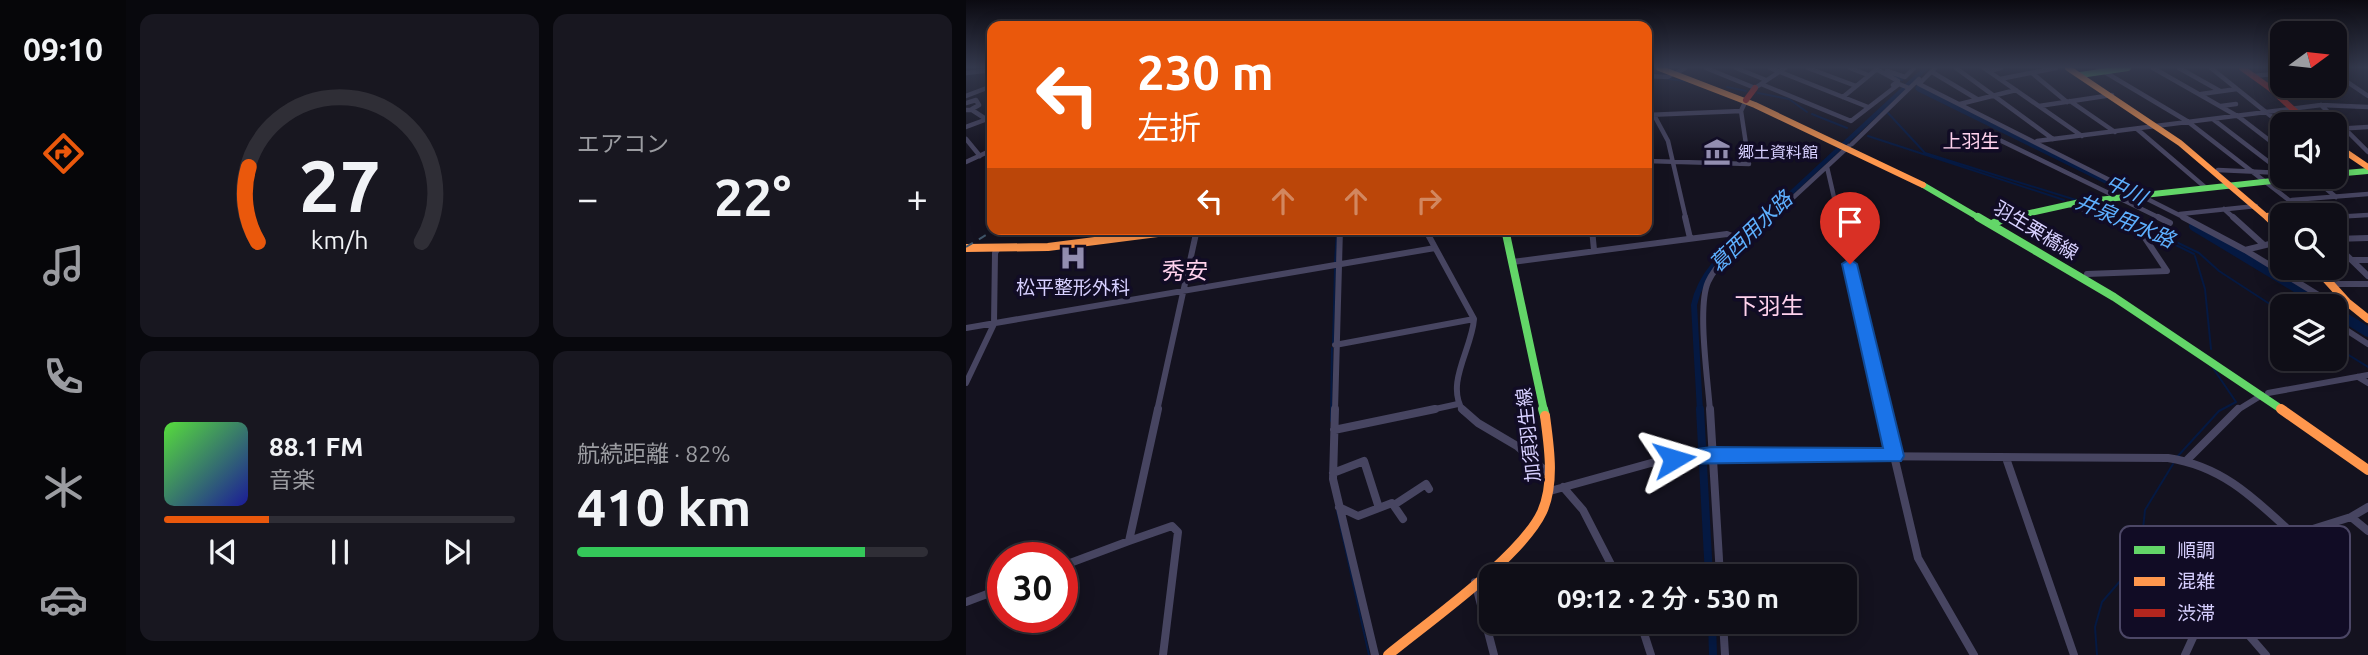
<!DOCTYPE html>
<html lang="ja">
<meta charset="utf-8">
<style>
body{margin:0;font-family:Ubuntu,"Noto Sans JP",sans-serif;background:#181720;color:#f1f3f6;height:100vh;display:flex;flex-direction:column;font-size:26px;white-space:nowrap}
*{box-sizing:border-box;margin:0}
p{font-size:23px;color:#9b9ca1}
.icon{flex:none;width:38px;height:38px;fill:none;stroke:currentColor;stroke-width:2;stroke-linecap:round;stroke-linejoin:round}
.map{position:relative;flex:1;overflow:hidden}
.sheet{display:flex;flex-direction:column;gap:14px;padding:14px;background:#08080d;width:840px}
.sheet>*{flex:none}
.top-card{position:absolute;left:21px;top:21px;width:665px;height:214px;border-radius:14px;box-shadow:0 4px 18px #0003,0 0 0 2px #2f2e36;background:#ea580c;color:#fff;overflow:hidden}
.needle{width:46px;rotate:75deg}
.controls{position:absolute;left:1304px;top:21px;display:grid;gap:14px}
.controls a{display:grid;place-items:center;width:77px;height:77px;border-radius:14px;background:#0f0e17;box-shadow:0 4px 18px #0003,0 0 0 2px #2f2e36;font-size:35px}
.speed{position:absolute;left:21px;top:542px;display:flex;gap:14px;font-size:35px;font-weight:700;text-align:center}
.speed>*{display:grid;place-content:center;width:91px;height:91px;border-radius:50%;background:#0f0e17;box-shadow:0 4px 18px #0003,0 0 0 2px #2f2e36;line-height:1}
.speed .limit{border:10px solid #d22;background:#fff;color:#111}
.pin{position:absolute;display:grid;place-items:center;width:60px;height:60px;color:#fff;margin:-72px -30px;border-radius:50% 50% 50% 0;rotate:-45deg;box-shadow:0 0 7px #0007}
.pin .icon{rotate:45deg}
.me{position:absolute;width:77px;margin:-38px;rotate:83deg;stroke-linejoin:round;filter:drop-shadow(0 0 5px #0008)}
.turn{display:flex;align-items:center;gap:24px;height:147px;padding:0 35px;font-size:32px}
.turn .icon{width:91px;height:91px;stroke-width:2.5}
.turn b{display:block;font-size:49px;line-height:60px}
.lanes{display:flex;align-items:center;height:66px;padding:0 35px;background:#0003;justify-content:center;gap:35px;direction:ltr}
.lanes .off{opacity:.35}
.big{font-size:52px;font-weight:600;line-height:1.1}
.sheet .card{flex:1;display:flex;flex-direction:column;justify-content:center;gap:10px;min-width:0;padding:0 24px;border-radius:14px;background:#181720}
.sheet .dial{align-items:center;gap:0}
.dial svg{height:182px;overflow:visible;fill:none;stroke:#2f2e36;stroke-width:7;stroke-linecap:round;text-anchor:middle}
.dial text{fill:#f1f3f6;stroke:none}
.song{display:flex;align-items:center;gap:21px}
.cover{width:84px;height:84px;border-radius:10px;background:linear-gradient(135deg,hsl(110 70% 55%),hsl(240 70% 35%))}
.played{height:7px;border-radius:4px;background:linear-gradient(90deg,#ea580c 30%,#2f2e36 30%)}
.keys{display:flex;justify-content:space-around;direction:ltr}
.heat{display:flex;justify-content:space-between;align-items:center;font-size:38px;direction:ltr}
.charge{height:10px;border-radius:5px;background:linear-gradient(90deg,#34c759 82%,#2f2e36 0)}
.sheet .tiles{flex:1;display:grid;gap:14px;grid-template-columns:repeat(2,1fr)}
.trip{position:absolute;left:513px;top:564px;width:378px;height:70px;border-radius:14px;background:#0f0e17;box-shadow:0 4px 18px #0003,0 0 0 2px #2f2e36;font-weight:600;line-height:70px;text-align:center}
main{display:flex;flex:1;min-height:0}
.menu{display:flex;flex-direction:column;width:126px;justify-content:space-around;align-items:center;background:#060609;color:#9b9ca1}
.menu .icon{width:49px;height:49px}
.menu .current{color:#ea580c}
.menu b{font-size:32px;color:#f1f3f6}
.map>svg:first-child{display:block}
.lines{fill:none;stroke-linecap:round;stroke-linejoin:round}
.stream{stroke:#051942;stroke-width:2}
.canal-far2{stroke:#051942;stroke-width:4.5}
.canal-far1{stroke:#051942;stroke-width:6}
.canal{stroke:#051942;stroke-width:8}
.river-far1{stroke:#051942;stroke-width:7}
.river{stroke:#051942;stroke-width:10}
.street-far2{stroke:#474561;stroke-width:4.5}
.street-far1{stroke:#474561;stroke-width:6}
.street{stroke:#474561;stroke-width:8}
.fast-far2{stroke:#63d668;stroke-width:6}
.fast-far1{stroke:#63d668;stroke-width:8}
.fast{stroke:#63d668;stroke-width:10}
.slow-far2{stroke:#ff974d;stroke-width:6}
.slow-far1{stroke:#ff974d;stroke-width:8}
.slow{stroke:#ff974d;stroke-width:10}
.jam{stroke:#b3261e;stroke-width:6}
.rail{stroke:#41566a;stroke-width:2;stroke-dasharray:8 7;stroke-linecap:butt}
.route{fill:#1a73e8;stroke:#114b97;stroke-width:2}
.labels{text-anchor:middle;stroke-width:7;stroke-linejoin:round;paint-order:stroke}
.far-poi-label{font-size:16px;fill:#d7d0ff;stroke:#110c25;text-anchor:start}
.far-quarter-label{font-size:19px;fill:#ffd2ed;stroke:#110c25}
.street-label{font-size:19px;fill:#d7d0ff;stroke:#110c25}
.poi-label{font-size:19px;fill:#d7d0ff;stroke:#110c25}
.water-label{font-size:21px;font-style:italic;fill:#5eb0ff;stroke:#110c25}
.quarter-label{font-size:23px;fill:#ffd2ed;stroke:#110c25}
.key{fill:#110c25;stroke:#4c4766;stroke-width:2}
.key-label{font-size:19px;fill:#d7d0ff}
</style>
<main>
<nav class="menu">
<b>09:10</b>
<svg class="icon current" aria-label="directions" viewBox="0 0 24 24"><path d="M12 3l9 9-9 9-9-9zM9 14v-3h6M13 9l2 2-2 2"/></svg>
<svg class="icon" aria-label="music" viewBox="0 0 24 24"><path d="M9 18V5l10-2v13"/><circle cx="6" cy="18" r="3"/><circle cx="16" cy="16" r="3"/></svg>
<svg class="icon" aria-label="phone" viewBox="0 0 24 24"><path d="M5 4h4l2 5-3 2q2 4 5 5l2-3 5 2v4C11 20 4 13 5 4z"/></svg>
<svg class="icon" aria-label="climate" viewBox="0 0 24 24"><path d="M12 3v18M4 7l16 10M4 17L20 7"/></svg>
<svg class="icon" aria-label="car" viewBox="0 0 24 24"><path d="M5 17H2v-5l4-1 3-4h7l3 4 3 1v5h-3M9 17h6M6 11h13"/><circle cx="7" cy="17" r="2"/><circle cx="17" cy="17" r="2"/></svg>
</nav>
<section class="sheet">
<div class="tiles">
<div class="card dial"><svg viewBox="0 0 100 80">
<path d="M14 69A42 42 0 1 1 86 69"/>
<path d="M14 69A42 42 0 0 1 10 36" stroke="#ea580c"/>
<text x="50" y="56" font-size="32" font-weight="700">27</text>
<text x="50" y="72" font-size="11">km/h</text>
</svg></div>
<div class="card"><p>エアコン</p>
<div class="heat"><a>−</a><b class="big">22°</b><a>+</a></div>
</div>
<div class="card">
<div class="song"><i class="cover"></i><div><b>88.1 FM</b><p>音楽</p></div></div>
<div class="played"></div>
<div class="keys"><svg class="icon" aria-label="previous" viewBox="0 0 24 24"><path d="M18 5L8 12l10 7zM5 5v14"/></svg><svg class="icon" aria-label="pause" viewBox="0 0 24 24"><path d="M8 5v14M16 5v14"/></svg><svg class="icon" aria-label="next" viewBox="0 0 24 24"><path d="M6 5l10 7-10 7zM19 5v14"/></svg></div>
</div>
<div class="card"><p>航続距離 · 82%</p><b class="big">410 km</b><div class="charge"></div></div>
</div>
</section>
<div class="map">
<svg width="1402" height="655" viewBox="0 0 1402 655">
<rect width="100%" height="100%" fill="#14121f"/>
<g class="lines">
<path class="stream" d="M 926,75 L 936,80
M 703,79 L 718,81
M 761,87 L 780,91
M 792,93 L 823,99 L 841,112
M 922,113 L 959,153 L 1110,200
M 846,114 L 881,128
M 902,136 L 1098,200
M 1122,204 L 1146,211 L 1233,253 L 1253,271 L 1316,312
M 1122,206 L 1147,214 L 1228,254
M 1229,256 L 1239,289 L 1245,349
M 369,263 L 371,229
M 367,344 L 369,269
M 1368,346 L 1402,367
M 365,421 L 366,348
M 1211,457 L 1253,411 L 1270,402 L 1247,368
M 371,511 L 403,655
M 1131,655 L 1129,627 L 1136,602 L 1174,558 L 1179,510 L 1207,464"/>
<path class="canal-far2" d="M 797,219 L 960,68"/>
<path class="canal-far1" d="M 734,411 L 728,305 C 736,266 771,243 799,217"/>
<path class="canal" d="M 734,409 L 743,576
M 746,621 L 747,655"/>
<path class="river-far1" d="M 953,88 L 1150,185"/>
<path class="river" d="M 1228,226 L 1361,306
M 1368,311 L 1402,332"/>
<path class="street-far2" d="M 740,68 L 789,88 L 819,68
M 770,68 L 800,80
M 804,68 L 902,107
M 842,68 L 890,86
M 884,68 L 902,75
M 969,68 L 953,84 L 1221,219
M 990,68 L 1087,139
M 1018,68 L 1116,136
M 1132,68 L 1221,121 L 1342,215
M 1187,68 L 1273,117 L 1316,150
M 1213,68 L 1254,91
M 1245,68 L 1316,125
M 910,69 L 932,81 L 927,85
M 921,71 L 939,77 L 948,68
M 1022,71 L 1035,68
M 712,72 L 719,68
M 966,72 L 1011,99
M 0,73 L 26,70
M 1066,73 L 1101,102
M 1368,73 L 1402,96
M 681,76 L 702,77 L 708,73
M 1288,76 L 1316,73
M 1034,79 L 1090,68
M 795,84 L 885,121 L 933,84 L 943,88
M 1304,88 L 1316,85
M 1235,94 L 1271,89
M 0,96 L 26,86
M 877,97 L 911,69
M 1104,101 L 1149,132
M 0,103 L 10,100 L 13,105 L 6,109
M 994,104 L 1050,90
M 1355,105 L 1402,152
M 1073,106 L 1146,95
M 1255,106 L 1270,104
M 0,110 L 6,110 L 26,123
M 681,115 L 775,111
M 688,115 L 702,141 L 720,219
M 1248,120 L 1316,172
M 0,127 L 24,118
M 1171,129 L 1240,188
M 1368,129 L 1402,127
M 1019,133 L 1196,219
M 0,139 L 14,156
M 1071,141 L 1355,105 L 1402,107
M 886,144 L 953,79
M 681,161 L 783,164 L 775,111 L 780,100
M 0,162 L 26,150
M 861,167 L 873,219
M 1252,170 L 1316,173
M 1346,177 L 1370,197
M 1326,200 L 1402,194
M 1101,204 L 1146,219
M 1258,209 L 1269,219
M 1214,214 L 1290,206
M 1368,217 L 1402,215
M 804,219 L 883,146"/>
<path class="street-far1" d="M 719,217 L 724,238
M 873,217 L 918,411
M 1192,217 L 1204,223
M 1217,217 L 1279,250 L 1316,241
M 1267,217 L 1298,245
M 459,229 L 508,319 C 506,349 479,383 497,411
M 626,229 L 628,250
M 1368,239 L 1402,238
M 1368,243 L 1402,276
M 1279,250 L 1372,307
M 1386,260 L 1402,260
M 546,262 L 761,234 L 781,242
M 1121,274 L 1201,271 L 1177,235 L 1142,217
M 1364,284 L 1402,284
M 1368,322 L 1402,344
M 0,328 L 469,248
M 369,345 L 508,319
M 1392,377 L 1402,383
M 0,383 L 28,324 L 29,253 L 32,248
M 1302,393 L 1402,375
M 191,411 L 231,229
M 369,411 L 374,229
M 460,411 L 492,404
M 744,411 C 742,381 731,307 742,282 C 753,257 786,236 806,217
M 1270,411 L 1296,395"/>
<path class="street" d="M 192,409 L 163,541 L 206,526 L 212,532 L 197,655
M 369,409 L 367,479 L 409,655
M 496,409 L 512,423 L 551,446 L 583,474
M 744,409 L 754,576
M 917,409 L 952,558 L 1008,655
M 368,430 L 469,409
M 1040,458 L 1108,655
M 1221,460 L 1272,409
M 367,473 L 398,461 L 413,508 L 392,516 L 373,507
M 597,487 L 617,510 L 651,576
M 584,491 L 685,463 L 731,455 L 1202,458 C 1256,466 1288,498 1327,534
M 428,505 L 460,484 L 463,489
M 413,508 L 426,503 L 437,519
M 1385,517 L 1402,531
M 96,566 L 163,541
M 509,582 L 528,655
M 1247,594 L 1300,655
M 0,602 L 37,588
M 674,621 L 685,655
M 757,621 L 759,655
M 1219,655 L 1247,594 L 1277,551 L 1385,517 L 1402,507"/>
<path class="fast-far2" d="M 1114,75 L 1162,68
M 1368,174 L 1402,171
M 957,185 L 1015,219
M 1037,219 L 1114,202 L 1343,177"/>
<path class="fast-far1" d="M 1012,217 L 1148,297 L 1315,409
M 1028,223 L 1042,217
M 539,229 L 578,411"/>
<path class="fast" d="M 577,409 L 579,416"/>
<path class="slow-far2" d="M 693,68 L 789,105 L 957,185
M 1102,68 L 1214,143 L 1303,219
M 1368,144 L 1402,167"/>
<path class="slow-far1" d="M 1302,217 L 1316,231
M 0,248 L 82,247 L 223,229
M 1350,268 L 1381,302 L 1402,319
M 1315,409 L 1317,411"/>
<path class="slow" d="M 1315,409 L 1402,470
M 422,655 C 462,622 555,557 576,512 C 589,483 583,446 579,416"/>
<path class="jam" d="M 1276,68 L 1304,88 L 1343,124
M 780,100 L 789,88"/>
<path class="rail" d="M 0,247 L 30,229"/>
</g>
<linearGradient id="sky" x2="0" y2="1"><stop stop-color="#0b0a11"/><stop offset="0.42" stop-color="#34394d"/><stop offset="1" stop-color="#34394d" stop-opacity="0"/></linearGradient>
<rect width="1402" height="160" fill="url(#sky)"/>
<path class="route" d="M 884,259 L 891,264 L 938,456 L 935,461 L 701,464 L 699,459 L 701,453 L 746,447 L 917,448 L 876,264 Z"/>
<defs>
<symbol id="museum-bare" viewBox="-9 -9 18 18"><path d="M0-6L6-3V-2H-6V-3ZM-5-1h2V3h-2ZM-1-1h2V3h-2ZM3-1h2V3H3ZM-6 4H6V6H-6Z" fill="#938eb1" stroke="#110c25" stroke-width="2.5" paint-order="stroke"/></symbol>
<symbol id="hospital-bare" viewBox="-9 -9 18 18"><path d="M-5-5h3v3.5h4V-5h3V5h-3V1.5h-4V5h-3Z" fill="#938eb1" stroke="#110c25" stroke-width="2.5" paint-order="stroke"/></symbol>
</defs>
<g fill-rule="evenodd">
<use href="#museum-bare" x="732" y="133" width="38" height="38"/>
<use href="#hospital-bare" x="88" y="239" width="38" height="38"/>
</g>
<g class="labels">
<g class="far-poi-label">
<text x="772" y="158">郷土資料館</text>
</g>
<g class="far-quarter-label">
<text x="1005" y="148">上羽生</text>
</g>
<g class="street-label">
<text transform="translate(1070 230) rotate(31)" y="7">羽生栗橋線</text>
<text transform="translate(562 435) rotate(-96)" y="7">加須羽生線</text>
</g>
<g class="poi-label">
<text x="107" y="294">松平整形外科</text>
</g>
<g class="water-label">
<text transform="translate(1160 190) rotate(26)" y="7">中川</text>
<text transform="translate(1159 221) rotate(23)" y="7">井泉用水路</text>
<text transform="translate(785 232) rotate(-44)" y="7">葛西用水路</text>
</g>
<g class="quarter-label">
<text x="219" y="279">秀安</text>
<text x="803" y="314">下羽生</text>
</g>
</g>
<rect x="1154" y="526" width="230" height="112" rx="10" class="key"/>
<rect x="1168" y="546" width="31" height="8" fill="#63d668"/>
<rect x="1168" y="577" width="31" height="9" fill="#ff974d"/>
<rect x="1168" y="609" width="31" height="8" fill="#b3261e"/>
<g class="key-label">
<text x="1211" y="557">順調</text>
<text x="1211" y="588">混雑</text>
<text x="1211" y="620">渋滞</text>
</g>
</svg>
<div class="controls">
<a><svg class="needle" viewBox="-14 -14 28 28"><path d="M0-13l5 13h-10z" fill="#e53935"/><path d="M0 13l5-13h-10z" fill="#9b9ca1"/></svg></a>
<a><svg class="icon" aria-label="sound" viewBox="0 0 24 24"><path d="M4 9h4l5-4v14l-5-4H4zM17 9q2 3 0 6"/></svg></a>
<a><svg class="icon" aria-label="search" viewBox="0 0 24 24"><circle cx="10" cy="10" r="6"/><path d="M15 15l6 6"/></svg></a>
<a><svg class="icon" aria-label="layers" viewBox="0 0 24 24"><path d="M12 4l9 5-9 5-9-5zM3 14l9 5 9-5"/></svg></a>
</div>
<div class="speed"><div class="limit">30</div></div>
<div class="pin" style="left:884px;top:264px;background:#d93025"><svg class="icon" aria-label="arrive" viewBox="0 0 24 24"><path d="M6 21V4h12l-3 4 3 4H6"/></svg></div>
<svg class="me" style="left:708px;top:459px" viewBox="-20 -20 40 40"><path d="M0-17L14 15 0 8-14 15z" fill="#1a73e8" stroke="#fff" stroke-width="4"/></svg>
<div class="trip">09:12 · 2 分 · 530 m</div>
<div class="top-card">
<div class="turn"><svg class="icon" aria-label="left" viewBox="0 0 24 24"><path d="M17 20v-9H6M10 6l-5 5 5 5"/></svg><div><b>230 m</b>左折</div></div>
<div class="lanes"><svg class="icon" aria-label="left" viewBox="0 0 24 24"><path d="M17 20v-9H6M10 6l-5 5 5 5"/></svg><svg class="icon off" aria-label="ahead" viewBox="0 0 24 24"><path d="M12 20V5M6 11l6-6 6 6"/></svg><svg class="icon off" aria-label="ahead" viewBox="0 0 24 24"><path d="M12 20V5M6 11l6-6 6 6"/></svg><svg class="icon off" aria-label="right" viewBox="0 0 24 24"><path d="M7 20v-9h11M14 6l5 5-5 5"/></svg></div>
</div>
</div>
</main>
